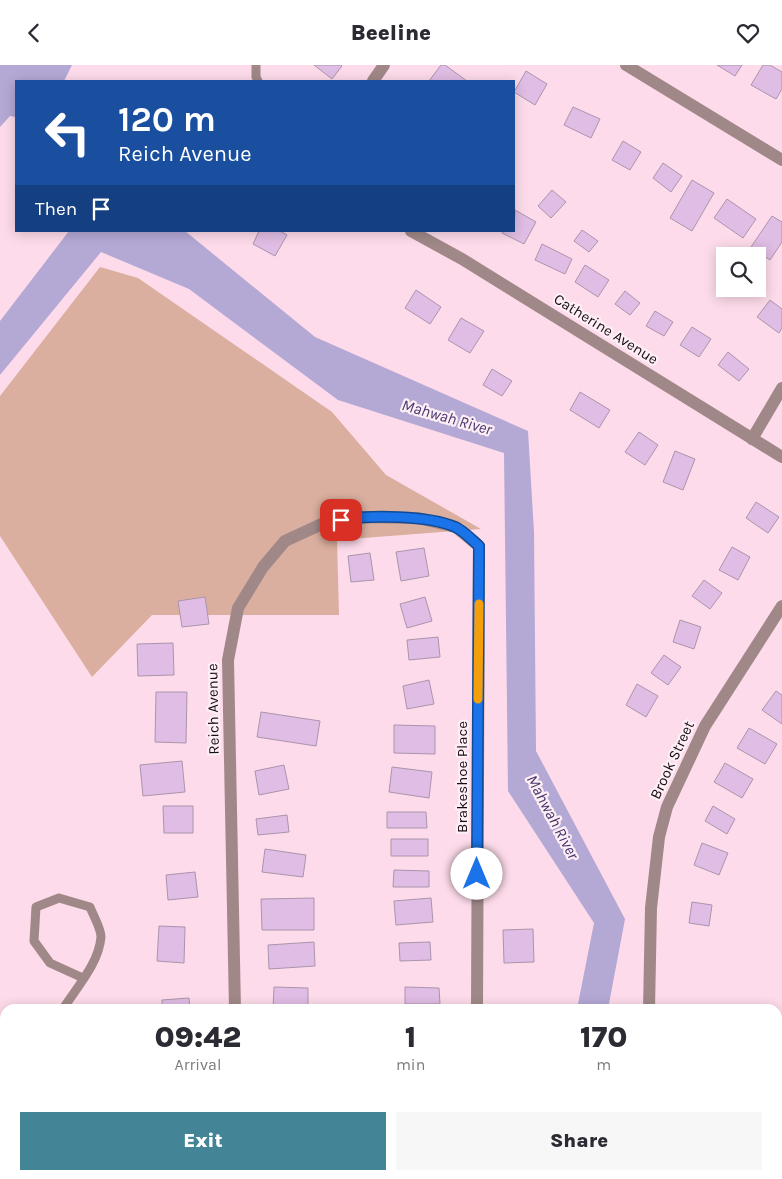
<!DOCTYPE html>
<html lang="en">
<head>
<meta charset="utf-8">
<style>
	:root { --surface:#fff; --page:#f7f7f7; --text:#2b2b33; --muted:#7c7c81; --accent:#438597 }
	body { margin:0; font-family:Karla,sans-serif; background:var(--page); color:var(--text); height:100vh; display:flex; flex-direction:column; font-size:19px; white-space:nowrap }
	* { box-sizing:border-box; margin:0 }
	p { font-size:16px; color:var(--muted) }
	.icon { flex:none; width:28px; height:28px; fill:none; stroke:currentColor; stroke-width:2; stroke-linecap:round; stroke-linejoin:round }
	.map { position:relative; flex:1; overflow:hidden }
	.sheet { position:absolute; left:0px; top:939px; width:782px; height:176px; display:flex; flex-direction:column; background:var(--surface); border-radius:15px 15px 0 0; box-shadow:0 2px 12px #0003 }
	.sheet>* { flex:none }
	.banner { position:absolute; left:15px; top:15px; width:500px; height:152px; border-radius:0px; box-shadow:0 2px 12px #0003; background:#1a4fa0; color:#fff; overflow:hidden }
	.fabs { position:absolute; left:716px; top:182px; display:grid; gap:10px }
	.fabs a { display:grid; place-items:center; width:50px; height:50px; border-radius:0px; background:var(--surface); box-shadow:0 2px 12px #0003; font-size:25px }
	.pin { position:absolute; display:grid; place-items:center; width:42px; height:42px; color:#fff; margin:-21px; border-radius:10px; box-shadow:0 2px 8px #0006 }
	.me { position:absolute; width:55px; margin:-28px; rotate:0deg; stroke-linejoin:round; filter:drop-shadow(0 0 4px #0008) }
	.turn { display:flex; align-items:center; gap:18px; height:105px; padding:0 20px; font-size:22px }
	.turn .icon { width:65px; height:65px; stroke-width:2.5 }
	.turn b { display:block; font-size:35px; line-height:42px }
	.then { display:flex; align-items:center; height:48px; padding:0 20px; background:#0003; gap:10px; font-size:19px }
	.eta { display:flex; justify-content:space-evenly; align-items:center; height:85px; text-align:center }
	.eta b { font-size:30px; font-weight:800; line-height:35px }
	.button { display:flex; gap:10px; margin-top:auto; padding:10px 20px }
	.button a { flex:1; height:58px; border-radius:0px; background:var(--accent); color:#fff; font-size:20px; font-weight:800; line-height:58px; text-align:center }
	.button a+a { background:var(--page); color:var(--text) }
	header { display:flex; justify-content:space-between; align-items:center; height:65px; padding:0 20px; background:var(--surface); font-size:22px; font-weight:800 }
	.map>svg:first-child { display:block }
	.green { fill:#daaf9f }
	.water { fill:#b4a8d5 }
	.building { fill:#e0bde4; stroke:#aa95ac }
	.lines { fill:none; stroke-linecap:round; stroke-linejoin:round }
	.lane { stroke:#a08888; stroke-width:9 }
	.street { stroke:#a08888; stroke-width:12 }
	.primary { stroke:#633c3e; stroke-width:12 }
	.route-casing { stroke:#114b97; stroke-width:12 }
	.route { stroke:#1a73e8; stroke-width:9 }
	.slow { stroke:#f59e0b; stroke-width:9 }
	.labels { text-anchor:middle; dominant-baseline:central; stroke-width:4.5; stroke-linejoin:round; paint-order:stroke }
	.street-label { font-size:15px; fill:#180d13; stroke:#fdeff5 }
	.water-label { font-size:16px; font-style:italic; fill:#47356d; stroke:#fdeff5 }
</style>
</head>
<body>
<header><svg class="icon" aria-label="back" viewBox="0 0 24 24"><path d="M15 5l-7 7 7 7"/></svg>Beeline<svg class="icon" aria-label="heart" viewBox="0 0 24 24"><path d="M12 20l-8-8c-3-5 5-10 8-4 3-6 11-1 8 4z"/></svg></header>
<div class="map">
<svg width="782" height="1114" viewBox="0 0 782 1114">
	<rect width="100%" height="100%" fill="#fddbea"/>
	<path class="green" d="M100,202l38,11 194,134 54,63 95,54 -144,11 2,75h-187l-60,62 -92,-141v-140z"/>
	<path class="water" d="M0,0h72l-8,16h-48v36l-6,-1 -10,11z
		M69,166h116l130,106 213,94 6,101 2,219 89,168 -17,90h-31l17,-86 -86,-132 -4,-338 -166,-53 -149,-111 -88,-37 -101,123v-54z"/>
	<path class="building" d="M314,0h27l1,1 -10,13z
		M441,0h4l22,16h-38z
		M717,0h25l-7,11z
		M763,0h7l12,7v17l-6,10 -25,-14z
		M526,6l21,13 -12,21 -21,-13z
		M573,42l27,12 -9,19 -27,-13z
		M623,76l18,11 -11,18 -18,-10z
		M663,98l19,13 -11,16 -18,-14z
		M692,115l22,13 -22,38 -22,-13z
		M552,125l14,12 -15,16 -13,-12z
		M727,134l29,20 -13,19 -29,-20z
		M515,145l21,12 -12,22 -22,-11 1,-2h11z
		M772,151l10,6v20l-12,18 -19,-13z
		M582,165l16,11 -9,11 -15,-11z
		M259,166h21l7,4 -12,21 -22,-12z
		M542,179l30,15 -7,15 -30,-14z
		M585,200l24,15 -11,17 -23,-15z
		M416,225l25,17 -11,17 -25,-16z
		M625,226l15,12 -10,12 -15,-11z
		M770,235l12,9v19l-3,5 -22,-16z
		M655,246l18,11 -9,14 -18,-10z
		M461,253l23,13 -14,22 -22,-13z
		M692,262l19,12 -12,18 -19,-12z
		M728,287l21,17 -10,12 -21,-16z
		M492,304l20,12 -10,15 -19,-11z
		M580,327l30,18 -11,18 -29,-18z
		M639,367l19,13 -13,20 -20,-13z
		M675,386l20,8 -12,31 -20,-8z
		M756,437l23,15 -11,16 -22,-15z
		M732,482l18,10 -12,23 -19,-10z
		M424,483l5,28 -28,5 -5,-29z
		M370,488l4,27 -23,2 -3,-26z
		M704,515l18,13 -12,16 -18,-13z
		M205,532l4,27 -27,3 -4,-26z
		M425,532l7,24 -25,7 -7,-24z
		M680,555l21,7 -7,22 -21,-7z
		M438,572l2,20 -31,3 -2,-20z
		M173,578l1,32 -36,1 -1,-32z
		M664,590l17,12 -13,18 -17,-12z
		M429,615l5,24 -27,5 -4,-23z
		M637,619l21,12 -12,21 -20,-12z
		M776,626l6,4v29l-20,-14z
		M156,627h31l-1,51 -31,-1z
		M261,647l59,9 -4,25 -59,-9z
		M394,660l41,1v28l-41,-1z
		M749,663l28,16 -12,20 -28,-16z
		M182,696l3,31 -42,4 -3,-31z
		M725,698l28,16 -11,19 -28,-16z
		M284,700l5,24 -30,6 -4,-24z
		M392,702l40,5 -3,26 -40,-6z
		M163,741h30v27h-29z
		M713,741l22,13 -8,15 -22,-13z
		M387,747h39l1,16h-40z
		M287,750l2,17 -31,3 -2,-16z
		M391,774h37v17h-37z
		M702,778l26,10 -9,22 -25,-10z
		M265,784l41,6 -3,22 -41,-5z
		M394,805l35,1v16h-36z
		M195,807l3,25 -30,3 -2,-25z
		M314,833v32h-52l-1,-31z
		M431,833l2,24 -37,3 -2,-24z
		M692,837l20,3 -3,21 -20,-3z
		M159,861l26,1 -1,36 -27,-2z
		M533,864l1,33 -30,1 -1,-33z
		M314,877l1,24 -46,3 -1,-24z
		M430,877l1,18 -31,1 -1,-18z
		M274,922l34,1v21h-35z
		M405,922l34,1 1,16h-35z
		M189,933l1,11h-28v-9z
		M116,1110h26l-4,4h-18z
		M270,1110h32v4h-32z
		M503,1110h18l2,4h-19l-2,-3z"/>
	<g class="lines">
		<path class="lane" d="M256,0v12l2,4
			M63,944c14,-22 36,-46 38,-72 0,-9 -8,-22 -11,-30l-31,-9 -23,9 -2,34 16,22 33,15"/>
		<path class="street" d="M626,0l156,95
			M373,16l11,-16
			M411,166l51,28 320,198
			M752,374l30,-51
			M235,944l-7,-349 10,-52 25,-41 22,-26 39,-18 33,-6 61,1 38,9 23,19 -2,463
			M649,944l2,-101 8,-71 8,-30 38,-81 77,-120
			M479,1110l1,4
			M248,1114v-4"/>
		<path class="primary" d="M0,1032l5,4
			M778,1059l4,-7
			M86,1110l3,4
			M743,1114l4,-4"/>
	</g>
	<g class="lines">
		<defs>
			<path id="route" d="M341,455c28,-5 87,-5 114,7 8,3 17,13 24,19l-2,328"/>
		</defs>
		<use href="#route" class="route-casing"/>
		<use href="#route" class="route"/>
		<path class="slow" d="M478,634l1,-95"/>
	</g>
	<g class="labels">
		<g class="street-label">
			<text transform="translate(606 264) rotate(32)">Catherine Avenue</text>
			<text transform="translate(213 644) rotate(-91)">Reich Avenue</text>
			<text transform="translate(672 695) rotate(-65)">Brook Street</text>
			<text transform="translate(462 712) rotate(-90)">Brakeshoe Place</text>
		</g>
		<g class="water-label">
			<text transform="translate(447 352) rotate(16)">Mahwah River</text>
			<text transform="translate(553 752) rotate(62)">Mahwah River</text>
		</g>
	</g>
</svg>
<div class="fabs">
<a><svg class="icon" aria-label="search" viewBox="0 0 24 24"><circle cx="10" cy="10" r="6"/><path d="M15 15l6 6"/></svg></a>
</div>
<div class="pin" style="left:341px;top:455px;background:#d93025"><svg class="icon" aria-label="arrive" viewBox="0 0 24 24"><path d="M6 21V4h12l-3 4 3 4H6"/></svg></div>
<svg class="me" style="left:477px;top:809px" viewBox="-20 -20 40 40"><circle r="19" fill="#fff"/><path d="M0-13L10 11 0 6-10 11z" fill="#1a73e8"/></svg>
<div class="banner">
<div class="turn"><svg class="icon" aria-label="left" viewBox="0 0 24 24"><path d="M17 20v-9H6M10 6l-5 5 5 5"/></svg><div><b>120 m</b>Reich Avenue</div></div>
<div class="then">Then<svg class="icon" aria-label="arrive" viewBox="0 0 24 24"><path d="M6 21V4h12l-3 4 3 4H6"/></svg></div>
</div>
<section class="sheet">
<div class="eta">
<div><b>09:42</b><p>Arrival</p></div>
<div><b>1</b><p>min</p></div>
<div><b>170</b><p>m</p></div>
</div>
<div class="button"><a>Exit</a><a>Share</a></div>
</section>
</div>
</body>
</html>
